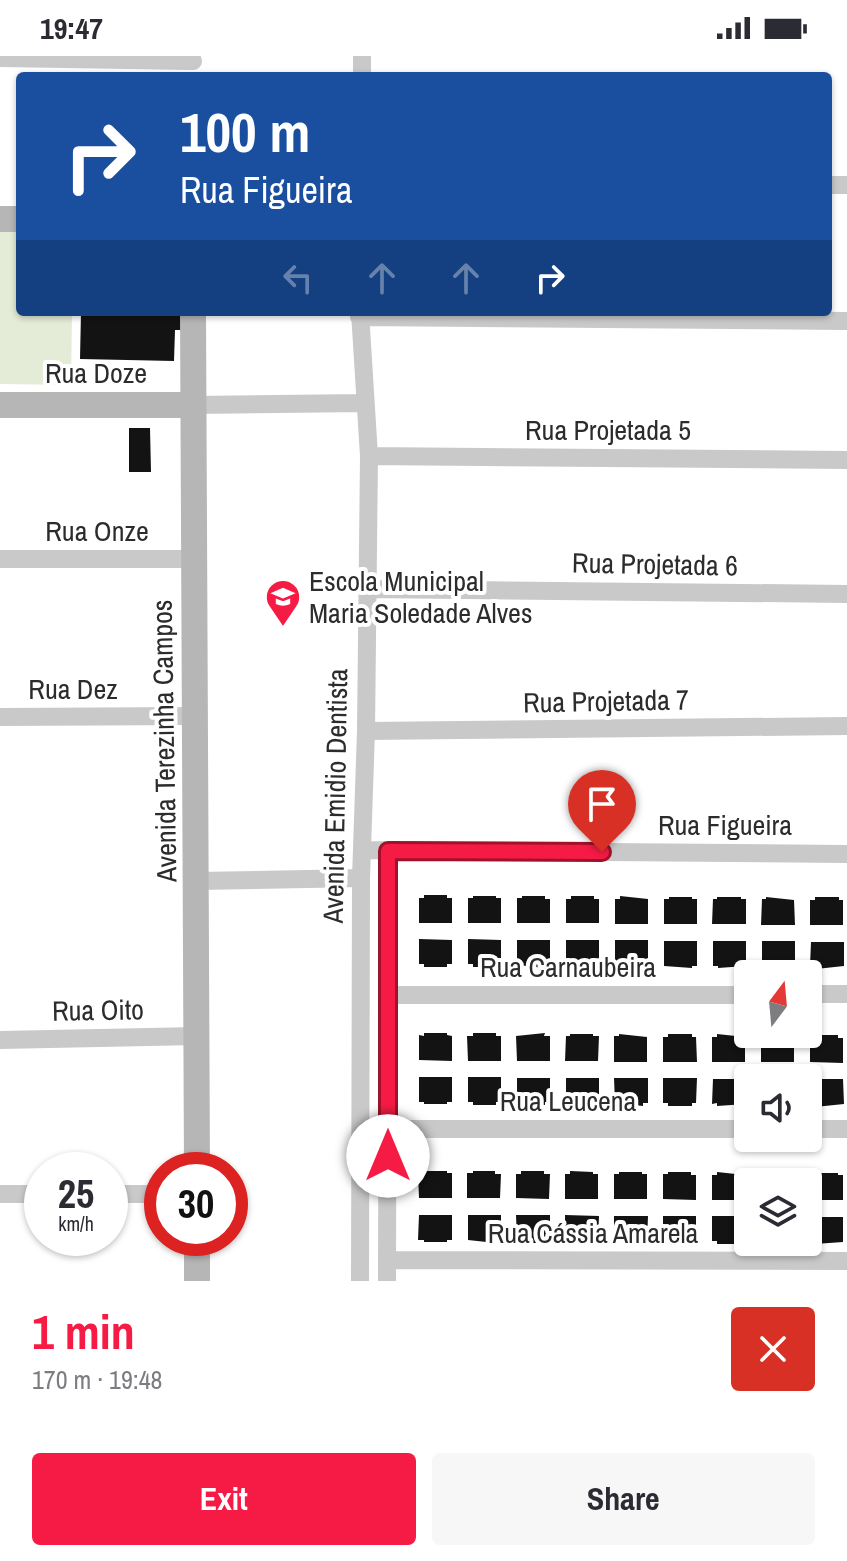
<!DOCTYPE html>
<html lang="en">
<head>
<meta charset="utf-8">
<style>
	:root { --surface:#fff; --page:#f7f7f7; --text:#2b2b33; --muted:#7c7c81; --accent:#f61b44 }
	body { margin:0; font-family:"Archivo Narrow",sans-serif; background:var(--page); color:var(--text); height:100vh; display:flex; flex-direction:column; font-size:30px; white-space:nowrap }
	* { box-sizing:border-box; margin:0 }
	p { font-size:26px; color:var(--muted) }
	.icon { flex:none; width:44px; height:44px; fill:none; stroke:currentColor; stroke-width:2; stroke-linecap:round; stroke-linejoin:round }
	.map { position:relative; height:1225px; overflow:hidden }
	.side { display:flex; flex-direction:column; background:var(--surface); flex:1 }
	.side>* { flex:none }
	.hud { position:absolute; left:16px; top:16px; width:816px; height:244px; border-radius:8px; box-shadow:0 2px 6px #0004; background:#1a4fa0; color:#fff; overflow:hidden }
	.needle { width:52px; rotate:16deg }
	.tools { position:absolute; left:734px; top:904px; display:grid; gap:16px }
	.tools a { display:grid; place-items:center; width:88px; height:88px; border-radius:8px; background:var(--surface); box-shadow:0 2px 6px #0004; font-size:40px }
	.speed { position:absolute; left:24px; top:1096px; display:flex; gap:16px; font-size:40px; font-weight:700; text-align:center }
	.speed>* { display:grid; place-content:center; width:104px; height:104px; border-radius:50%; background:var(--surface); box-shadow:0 2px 6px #0004; line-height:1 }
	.speed small { font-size:20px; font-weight:400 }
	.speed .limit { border:12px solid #d22; background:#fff; color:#111 }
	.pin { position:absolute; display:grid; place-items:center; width:68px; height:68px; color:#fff; margin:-82px -34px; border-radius:50% 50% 50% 0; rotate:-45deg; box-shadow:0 0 8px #0007 }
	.pin .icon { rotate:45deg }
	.me { position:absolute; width:88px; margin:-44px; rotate:0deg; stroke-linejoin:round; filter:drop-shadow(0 0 6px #0008) }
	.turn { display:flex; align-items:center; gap:28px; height:168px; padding:0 32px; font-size:36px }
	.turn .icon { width:104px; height:104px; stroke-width:2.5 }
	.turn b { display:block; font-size:56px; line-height:68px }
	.lanes { display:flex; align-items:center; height:76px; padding:0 32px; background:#0003; justify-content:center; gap:40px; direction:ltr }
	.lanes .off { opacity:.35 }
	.round { display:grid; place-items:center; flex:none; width:84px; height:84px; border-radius:8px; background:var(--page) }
	.overview { display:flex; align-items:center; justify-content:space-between; height:136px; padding:0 32px }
	h1 { font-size:48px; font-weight:700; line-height:60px; color:var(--accent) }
	.primary-button { display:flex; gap:16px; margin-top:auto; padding:16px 32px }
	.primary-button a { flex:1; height:92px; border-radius:8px; background:var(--accent); color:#fff; font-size:32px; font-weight:700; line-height:92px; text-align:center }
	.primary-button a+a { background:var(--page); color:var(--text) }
	.status { display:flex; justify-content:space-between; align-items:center; height:56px; padding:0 40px; background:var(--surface); direction:ltr }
	.status svg { height:22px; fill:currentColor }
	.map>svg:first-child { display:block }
	.green { fill:#e4ecd7 }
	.building { fill:#131313 }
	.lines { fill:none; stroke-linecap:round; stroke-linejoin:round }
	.street { stroke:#c9c9c9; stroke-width:18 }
	.secondary { stroke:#b6b6b6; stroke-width:26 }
	.route-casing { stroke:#a0122c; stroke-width:20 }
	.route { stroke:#f61b44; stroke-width:14 }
	.labels { text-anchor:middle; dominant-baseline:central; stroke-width:8; stroke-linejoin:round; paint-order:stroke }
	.street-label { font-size:28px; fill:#2c2c2c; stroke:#fff }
	.poi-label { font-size:28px; fill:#2c2c2c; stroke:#fff; text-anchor:start }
</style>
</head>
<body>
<div class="status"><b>19:47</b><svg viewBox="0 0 49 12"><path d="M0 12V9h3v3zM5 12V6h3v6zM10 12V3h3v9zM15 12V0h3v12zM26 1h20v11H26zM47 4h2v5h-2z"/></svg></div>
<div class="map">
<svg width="847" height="1225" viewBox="0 0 847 1225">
	<rect width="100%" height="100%" fill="#fff"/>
	<path class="green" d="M0,173h20v83h52l-1,73 -71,-1z"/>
	<path class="building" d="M81,256h105l-1,18h-10l-1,31 -94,-2z
		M129,372h21l1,44h-22z
		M424,839h23v3h5v25h-33v-25h5z
		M473,840h23v2h5v25h-33v-25h5z
		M522,840h23v3h5v24h-33v-25h5z
		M571,840h23v3h5v24h-33v-24h5z
		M620,840l28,3v25h-33v-25h5z
		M669,841h23v2h5v25h-33v-25h5z
		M717,841h24v2h5v25h-34l1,-25h4z
		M766,841l28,3 1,25h-34l1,-26h4z
		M815,841h24v3h4v25h-33v-25h5z
		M419,883l33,1v24h-5v3h-23v-3h-5z
		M468,883l33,1v25h-5v2h-23v-3h-5z
		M517,884h33v25h-5v3l-28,-3z
		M566,884h33v25h-5v3h-23v-3h-5z
		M615,884h33v25h-5v3l-28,-3z
		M664,885h33v25h-5v2l-28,-2z
		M713,885h33v25l-28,2v-2h-5z
		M762,885h33v25l-28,2v-2h-5z
		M811,886h33v24l-28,3v-3h-6z
		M424,977h23v2l5,1v25l-33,-1v-25l5,1z
		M473,977h23v3h5v25h-33l-1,-25h6z
		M545,977l-1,3h6v25h-33l-1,-25z
		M570,978h23v2h6l-1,25h-33l1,-25h4z
		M619,978l28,3v25h-33v-26h5z
		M668,978h24v3h4l1,25h-34v-25h5z
		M717,978l28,3v25h-33v-25h5z
		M766,979h23v3h5v24h-33v-25h5z
		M815,979h23v3h5v25l-33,-1v-24h5z
		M419,1021h33v25h-5v2h-23v-2h-5z
		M468,1021h33v25h-5v3h-23v-3h-5z
		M517,1022h33v24h-5v3l-28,-3z
		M566,1022h33v25h-5v2h-23v-2h-5z
		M614,1022h34v25h-5v3l-28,-3z
		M663,1022h34l-1,25h-4v3h-24v-3h-5z
		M713,1023h33v25l-29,2v-3l-5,1z
		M810,1023h33l1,25 -29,3v-3h-5z
		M424,1115h23v2h5v25h-33l-1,-25h6z
		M473,1115h22v3h6l-1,24h-33v-25h6z
		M521,1115h23v3h6l-1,25 -33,-1v-24h5z
		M570,1115l23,1v2h5v25h-33v-25h5z
		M619,1116h23v2h5v25h-33v-25h5z
		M668,1116h23v3h5v25l-33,-1v-25h5z
		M717,1116l28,3v25h-33v-25h5z
		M766,1116h23v3h5v7h-33v-7h5z
		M815,1117h23v2h5v25h-33v-25h5z
		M419,1159h33v25h-5v2h-23v-2h-6z
		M468,1159h33v25h-5v3l-28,-3z
		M516,1159h34v25h-5v3h-24v-3h-4z
		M565,1159l34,1 -1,25h-4v2h-24v-2h-5z
		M614,1160h34l-1,25h-5v2l-28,-2z
		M663,1160h33v25h-5v2h-23v-2h-5z
		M712,1160h33v25h-5v3h-23v-3h-5z
		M810,1161h33v25l-28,2v-2h-5z"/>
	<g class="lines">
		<path class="street" d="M362,0v20
			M0,2l193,3
			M828,129h19
			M360,256l9,144 -3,275 -5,147 -1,403
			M359,261l488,4
			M193,349l172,-2
			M369,400l478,4
			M0,503h194
			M366,533l481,5
			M0,661l194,-1
			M366,675l481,-5
			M362,794l485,4
			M198,825l163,-3
			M808,938h39
			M387,939h361
			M0,984l198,-4
			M388,1073h360
			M808,1073h39
			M0,1138h42
			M110,1138h52
			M387,1204l460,1
			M387,1225l1,-430"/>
		<path class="secondary" d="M0,163h20
			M193,256l4,858
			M0,349h193
			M197,1225v-43"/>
	</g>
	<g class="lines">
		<defs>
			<path id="route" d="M388,1100v-305l214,1"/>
		</defs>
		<use href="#route" class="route-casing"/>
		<use href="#route" class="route"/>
	</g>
	<defs>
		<symbol id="school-pin" viewBox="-11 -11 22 30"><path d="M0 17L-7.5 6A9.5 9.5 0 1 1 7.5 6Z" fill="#f61b44" stroke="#fff"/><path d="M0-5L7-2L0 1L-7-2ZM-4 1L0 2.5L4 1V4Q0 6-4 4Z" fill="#fff"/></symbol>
	</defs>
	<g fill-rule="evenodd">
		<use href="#school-pin" x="263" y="521" width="40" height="54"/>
	</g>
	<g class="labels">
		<g class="street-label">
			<text x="96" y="317">Rua Doze</text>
			<text x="608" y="374">Rua Projetada 5</text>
			<text x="97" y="475">Rua Onze</text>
			<text transform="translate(655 508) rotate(1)">Rua Projetada 6</text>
			<text x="73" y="633">Rua Dez</text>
			<text transform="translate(606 645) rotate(-1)">Rua Projetada 7</text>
			<text transform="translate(164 685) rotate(-91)">Avenida Terezinha Campos</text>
			<text transform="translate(335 740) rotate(-89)">Avenida Emidio Dentista</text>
			<text x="725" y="769">Rua Figueira</text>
			<text x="568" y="911">Rua Carnaubeira</text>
			<text transform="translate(98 954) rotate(-1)">Rua Oito</text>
			<text x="568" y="1045">Rua Leucena</text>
			<text x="593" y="1177">Rua Cássia Amarela</text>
		</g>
		<g class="poi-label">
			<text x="309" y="525">Escola Municipal<tspan x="309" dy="32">Maria Soledade Alves</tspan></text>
		</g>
	</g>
</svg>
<div class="tools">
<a><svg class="needle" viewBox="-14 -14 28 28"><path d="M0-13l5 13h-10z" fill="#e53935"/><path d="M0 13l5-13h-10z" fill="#7c7c81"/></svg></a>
<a><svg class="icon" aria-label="sound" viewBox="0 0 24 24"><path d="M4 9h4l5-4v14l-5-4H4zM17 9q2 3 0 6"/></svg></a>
<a><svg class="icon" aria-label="layers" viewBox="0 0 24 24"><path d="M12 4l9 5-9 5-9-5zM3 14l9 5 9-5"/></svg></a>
</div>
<div class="speed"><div>25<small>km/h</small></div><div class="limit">30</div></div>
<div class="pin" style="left:602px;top:796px;background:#d93025"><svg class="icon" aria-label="arrive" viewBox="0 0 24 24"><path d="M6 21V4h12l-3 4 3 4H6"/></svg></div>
<svg class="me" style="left:388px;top:1100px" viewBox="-20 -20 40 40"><circle r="19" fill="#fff"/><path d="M0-13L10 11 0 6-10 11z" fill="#f61b44"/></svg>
<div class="hud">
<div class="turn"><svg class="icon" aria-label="right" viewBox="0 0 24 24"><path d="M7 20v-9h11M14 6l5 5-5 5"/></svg><div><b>100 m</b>Rua Figueira</div></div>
<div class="lanes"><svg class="icon off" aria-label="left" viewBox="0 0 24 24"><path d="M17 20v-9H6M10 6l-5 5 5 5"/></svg><svg class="icon off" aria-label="ahead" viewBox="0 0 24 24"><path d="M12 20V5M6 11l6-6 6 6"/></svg><svg class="icon off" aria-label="ahead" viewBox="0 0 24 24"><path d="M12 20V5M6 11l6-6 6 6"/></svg><svg class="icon" aria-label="right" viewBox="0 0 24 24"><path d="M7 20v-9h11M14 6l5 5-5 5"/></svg></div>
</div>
</div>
<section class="side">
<div class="overview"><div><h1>1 min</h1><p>170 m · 19:48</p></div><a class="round" style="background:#d93025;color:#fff"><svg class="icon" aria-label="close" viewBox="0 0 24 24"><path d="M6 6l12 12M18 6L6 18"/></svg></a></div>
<div class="primary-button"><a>Exit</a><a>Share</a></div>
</section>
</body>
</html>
